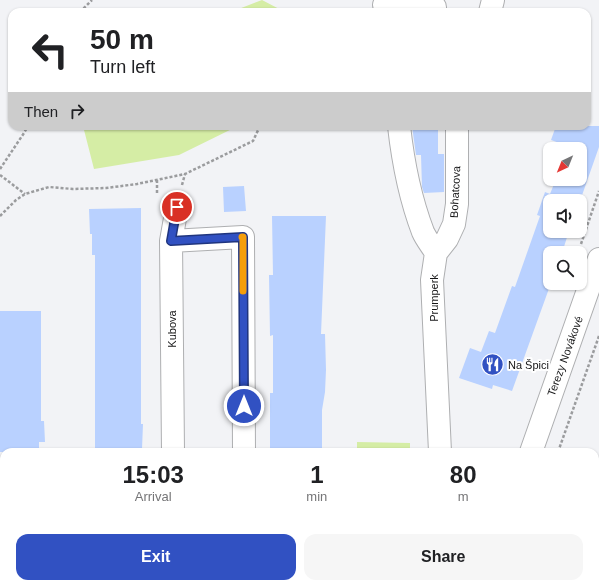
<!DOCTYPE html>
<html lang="en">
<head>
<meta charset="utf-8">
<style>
	:root { --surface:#fff; --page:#f6f6f6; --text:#202124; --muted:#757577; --accent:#3151c2 }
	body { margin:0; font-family:Helvetica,sans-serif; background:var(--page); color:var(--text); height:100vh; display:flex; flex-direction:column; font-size:15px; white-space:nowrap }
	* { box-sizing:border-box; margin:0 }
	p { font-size:13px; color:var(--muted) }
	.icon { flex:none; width:22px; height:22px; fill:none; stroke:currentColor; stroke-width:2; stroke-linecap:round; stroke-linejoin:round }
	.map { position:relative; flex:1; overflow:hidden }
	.details { position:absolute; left:0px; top:448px; width:599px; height:140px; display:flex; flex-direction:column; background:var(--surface); border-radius:12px 12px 0 0; box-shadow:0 1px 3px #0004 }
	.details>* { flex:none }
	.guide { position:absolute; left:8px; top:8px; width:583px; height:122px; border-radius:12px; box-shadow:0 1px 3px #0004; background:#fff; color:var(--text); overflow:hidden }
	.needle { width:26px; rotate:223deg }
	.fabs { position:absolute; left:543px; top:142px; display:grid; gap:8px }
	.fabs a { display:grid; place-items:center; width:44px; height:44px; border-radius:8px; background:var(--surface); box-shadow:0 1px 3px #0004; font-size:20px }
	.pin { position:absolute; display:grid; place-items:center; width:34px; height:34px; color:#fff; margin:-17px; border:2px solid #fff; border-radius:50%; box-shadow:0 1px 4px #0007 }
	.me { position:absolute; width:44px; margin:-22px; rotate:0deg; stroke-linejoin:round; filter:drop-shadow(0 0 3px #0008) }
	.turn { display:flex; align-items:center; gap:14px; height:84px; padding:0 16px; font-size:18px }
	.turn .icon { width:52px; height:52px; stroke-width:2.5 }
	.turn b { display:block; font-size:28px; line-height:34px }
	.then { display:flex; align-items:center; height:38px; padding:0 16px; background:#0003; gap:8px; font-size:15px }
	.eta { display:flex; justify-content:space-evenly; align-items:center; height:68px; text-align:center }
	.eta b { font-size:24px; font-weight:800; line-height:28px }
	.action { display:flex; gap:8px; margin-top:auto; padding:8px 16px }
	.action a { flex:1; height:46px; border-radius:12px; background:var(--accent); color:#fff; font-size:16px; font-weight:800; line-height:46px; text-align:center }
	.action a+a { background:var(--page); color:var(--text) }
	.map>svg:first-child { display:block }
	.green { fill:#d5eda5 }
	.building { fill:#b9d1ff }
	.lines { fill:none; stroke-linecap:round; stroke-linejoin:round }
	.minor-casing { stroke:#aeafb1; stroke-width:24 }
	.path { stroke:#9b9c9e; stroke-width:2.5; stroke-dasharray:3 2; stroke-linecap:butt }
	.minor { stroke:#fff; stroke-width:22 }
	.route-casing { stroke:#20357e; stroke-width:10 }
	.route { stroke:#3151c2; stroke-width:7 }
	.slow { stroke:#f59e0b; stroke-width:7 }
	.labels { text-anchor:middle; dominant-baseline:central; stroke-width:4; stroke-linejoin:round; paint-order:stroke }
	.street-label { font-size:11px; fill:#151516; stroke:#fff }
	.poi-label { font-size:11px; fill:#151516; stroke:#fff; text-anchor:start }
</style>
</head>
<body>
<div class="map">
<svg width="599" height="588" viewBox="0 0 599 588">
	<rect width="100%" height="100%" fill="#f2f3f6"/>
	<path class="green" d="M262,0l23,12h-54z
		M83,126h155l-59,29 -85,14z
		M357,442l53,1v9h-53z"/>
	<path class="building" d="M412,126h26v28h6v38l-20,1 -2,-6 -1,-32h-5z
		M556,126h43v21l-19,54h-30v30h19l-7,22h-12l1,30 -39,108 -19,-6 -1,4 -33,-11 11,-30 11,4 8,-21 6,2 17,-47 3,1 25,-71 -3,-1 8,-23 5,2 6,-15h24v-30h-14l2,-3 -17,-6z
		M244,186l2,25 -22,1 -1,-25z
		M141,208v216h2l-1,25h-4v3h-43v-197h-3v-21h-2l-1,-25z
		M272,216h54l-5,118h4l1,36 -1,22 -3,18v42h-52v-59h3v-58l-3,1 -1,-61h4z
		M0,311h41v110h3l1,21h-6v10h-39z"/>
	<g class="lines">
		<defs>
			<path id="minor" d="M384,5l51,2
				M490,12l3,-12
				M399,126c4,36 11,72 24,106 3,7 9,14 13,21l-4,27 8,172
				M171,241l72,-4 1,215
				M436,253l11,-14 7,-15 3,-20v-78
				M173,452l-2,-211 6,-34
				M531,452l68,-193
				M175,584v4
				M584,584l12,4
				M485,588l1,-4"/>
		</defs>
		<use href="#minor" class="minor-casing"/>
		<path class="path" d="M80,12l12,-12
			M0,169l24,-36 4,-7
			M0,175l25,19
			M157,180v15
			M182,185l3,-11
			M0,216l16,-16 9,-6 24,-7 24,2 33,-1 31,-4 48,-10 68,-33 7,-15
			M581,244l18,-53
			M558,452l41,-116
			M515,588l1,-4"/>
		<use href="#minor" class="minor"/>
	</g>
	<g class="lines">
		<defs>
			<path id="route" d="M177,207l-6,34 72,-4 1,169"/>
		</defs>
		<use href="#route" class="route-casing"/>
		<use href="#route" class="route"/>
		<path class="slow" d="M242,237h1v54"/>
	</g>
	<defs>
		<symbol id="restaurant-disc" viewBox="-11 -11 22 22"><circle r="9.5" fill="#3151c2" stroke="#fff"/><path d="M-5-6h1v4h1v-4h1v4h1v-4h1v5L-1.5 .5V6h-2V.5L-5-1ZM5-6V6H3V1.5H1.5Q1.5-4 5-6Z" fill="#fff"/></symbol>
	</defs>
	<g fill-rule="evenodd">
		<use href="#restaurant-disc" x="480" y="352" width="25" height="25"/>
	</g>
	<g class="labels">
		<g class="street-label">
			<text transform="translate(455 192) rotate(-87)">Bohatcova</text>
			<text transform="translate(434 298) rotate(-90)">Prumperk</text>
			<text transform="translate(172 329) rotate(-90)">Kubova</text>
			<text transform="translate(565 356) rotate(-70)">Terezy Novákové</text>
		</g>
		<g class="poi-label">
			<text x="508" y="365">Na Špici</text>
		</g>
	</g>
</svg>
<div class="fabs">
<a><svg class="needle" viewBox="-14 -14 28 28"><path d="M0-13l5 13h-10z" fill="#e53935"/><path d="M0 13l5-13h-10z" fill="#757577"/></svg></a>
<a><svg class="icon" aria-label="sound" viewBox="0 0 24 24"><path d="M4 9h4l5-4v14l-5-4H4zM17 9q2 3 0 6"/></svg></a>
<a><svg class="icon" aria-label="search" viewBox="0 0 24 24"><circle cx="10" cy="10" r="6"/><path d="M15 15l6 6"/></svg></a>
</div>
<div class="pin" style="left:177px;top:207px;background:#d93025"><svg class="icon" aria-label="arrive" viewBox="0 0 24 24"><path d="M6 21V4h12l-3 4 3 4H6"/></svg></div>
<svg class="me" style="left:244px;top:406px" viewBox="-20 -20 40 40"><circle r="17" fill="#3151c2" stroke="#fff" stroke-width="3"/><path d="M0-11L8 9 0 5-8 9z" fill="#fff"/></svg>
<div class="guide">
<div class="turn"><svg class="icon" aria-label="left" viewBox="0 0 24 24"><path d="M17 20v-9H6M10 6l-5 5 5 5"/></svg><div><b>50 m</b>Turn left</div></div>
<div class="then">Then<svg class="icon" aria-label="right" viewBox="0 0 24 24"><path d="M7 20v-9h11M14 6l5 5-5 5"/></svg></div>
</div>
<section class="details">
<div class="eta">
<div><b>15:03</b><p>Arrival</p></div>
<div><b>1</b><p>min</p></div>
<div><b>80</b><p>m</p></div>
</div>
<div class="action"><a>Exit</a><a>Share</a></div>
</section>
</div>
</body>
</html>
